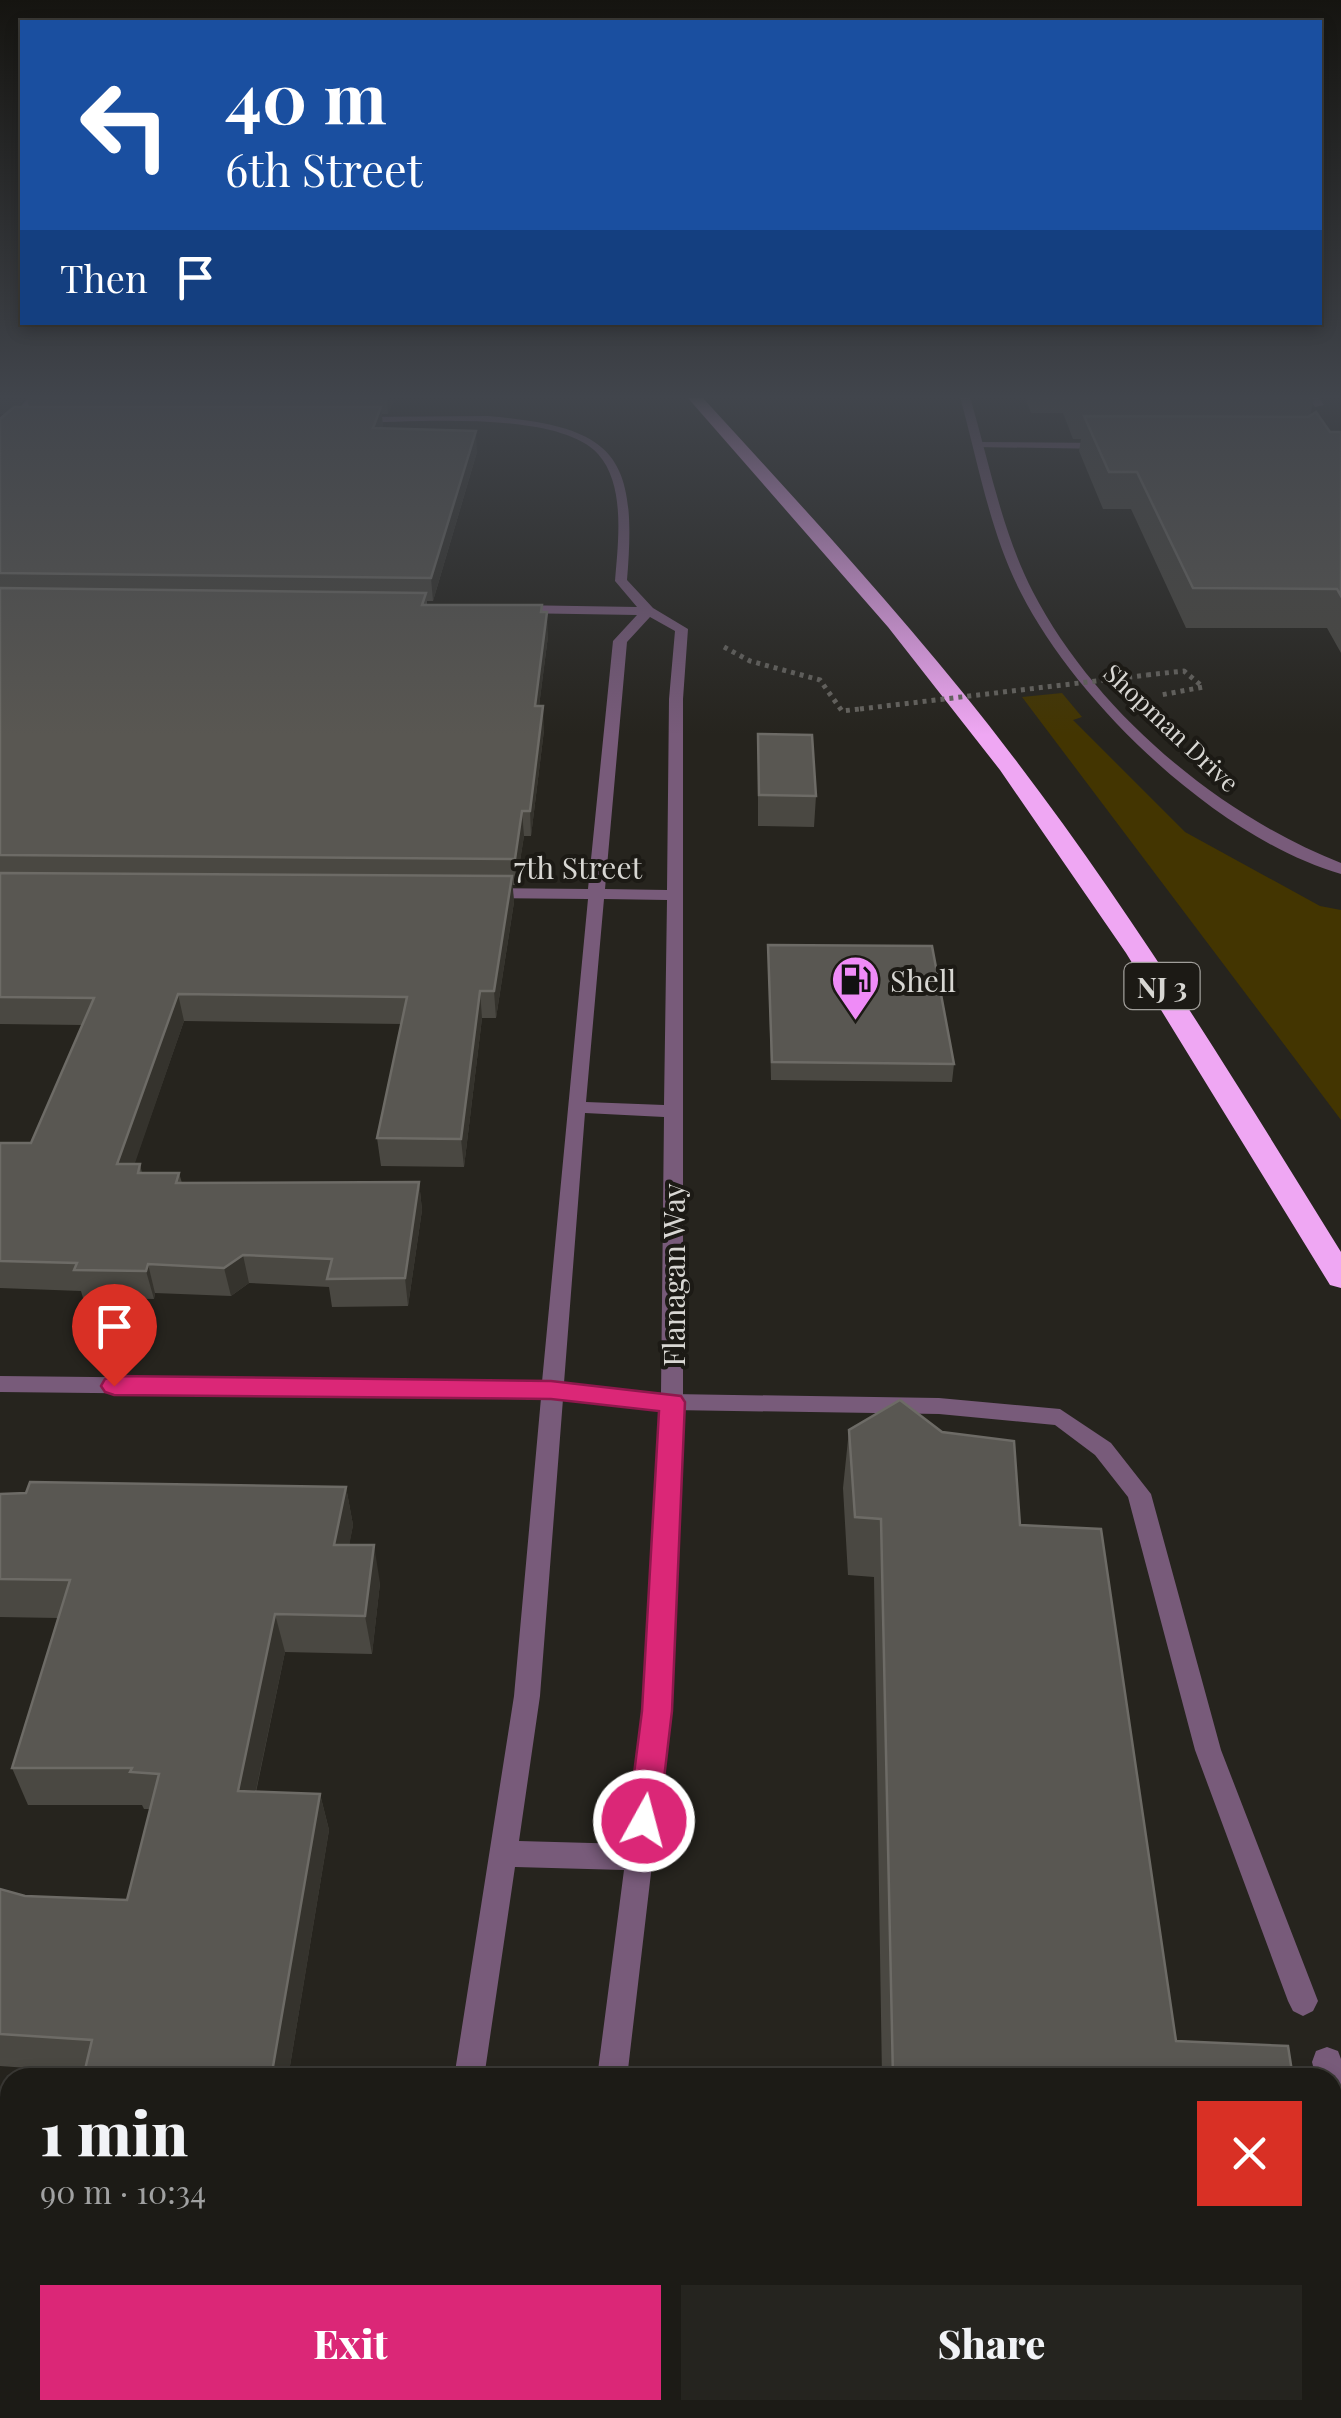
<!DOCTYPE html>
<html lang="en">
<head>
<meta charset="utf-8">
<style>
	:root { --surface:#1c1b16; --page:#25241f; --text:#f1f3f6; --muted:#a0a1a1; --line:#3a3935; --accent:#db2777 }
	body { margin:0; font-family:"Playfair Display",serif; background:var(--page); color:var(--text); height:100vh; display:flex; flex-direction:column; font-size:38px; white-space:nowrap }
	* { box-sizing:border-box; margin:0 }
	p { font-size:32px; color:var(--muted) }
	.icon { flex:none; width:55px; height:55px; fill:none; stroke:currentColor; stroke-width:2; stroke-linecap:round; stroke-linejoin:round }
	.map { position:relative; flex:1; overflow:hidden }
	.details { position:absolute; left:0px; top:2068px; width:1342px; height:352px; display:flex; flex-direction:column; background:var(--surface); border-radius:30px 30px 0 0; box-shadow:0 5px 15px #0003,0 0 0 2px var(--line) }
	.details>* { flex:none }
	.guide { position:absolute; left:20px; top:20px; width:1302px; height:305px; border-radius:0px; box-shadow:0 5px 15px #0003,0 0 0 2px var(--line); background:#1a4fa0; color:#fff; overflow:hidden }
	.pin { position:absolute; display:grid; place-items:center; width:85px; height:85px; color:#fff; margin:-102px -42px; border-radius:50% 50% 50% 0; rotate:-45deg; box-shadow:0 0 10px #0007 }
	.pin .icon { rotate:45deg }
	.me { position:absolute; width:110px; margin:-55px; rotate:7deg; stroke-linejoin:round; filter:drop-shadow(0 0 8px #0008) }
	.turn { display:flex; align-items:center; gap:35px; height:210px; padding:0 40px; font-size:45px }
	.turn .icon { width:130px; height:130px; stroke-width:2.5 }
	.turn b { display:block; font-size:70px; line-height:85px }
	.then { display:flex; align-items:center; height:95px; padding:0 40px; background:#0003; gap:20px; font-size:38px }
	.round { display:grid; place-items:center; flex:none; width:105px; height:105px; border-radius:0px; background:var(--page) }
	.headline { display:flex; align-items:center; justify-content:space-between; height:170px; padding:0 40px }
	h1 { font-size:60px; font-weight:800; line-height:75px }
	.action { display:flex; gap:20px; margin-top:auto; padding:20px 40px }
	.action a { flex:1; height:115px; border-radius:0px; background:var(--accent); color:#fff; font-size:40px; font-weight:800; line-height:115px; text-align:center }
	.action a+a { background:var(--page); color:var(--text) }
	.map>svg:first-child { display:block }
	.green { fill:#433501 }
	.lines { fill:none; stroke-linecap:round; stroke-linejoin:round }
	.path { stroke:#65635e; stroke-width:5; stroke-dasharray:4 5; stroke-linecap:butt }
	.lane { fill:#785b7a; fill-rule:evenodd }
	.street { fill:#785b7a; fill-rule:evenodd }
	.highway { fill:#efa7f3; fill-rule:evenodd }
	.path-bridge { stroke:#65635e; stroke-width:5; stroke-dasharray:4 5; stroke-linecap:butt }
	.wall { fill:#4a4842 }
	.shaded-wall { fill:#35332d }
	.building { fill:#595752; stroke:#6d6b66; stroke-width:2.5 }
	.route { fill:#db2777; stroke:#8e194d; stroke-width:2.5 }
	.labels { text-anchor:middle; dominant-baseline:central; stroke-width:8; stroke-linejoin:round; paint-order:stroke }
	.far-street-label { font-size:25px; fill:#d8d7d3; stroke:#1c1a15 }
	.shield { fill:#1c1a15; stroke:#a09e9a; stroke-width:2.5 }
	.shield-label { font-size:28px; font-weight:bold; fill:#d8d7d3 }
	.street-label { font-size:30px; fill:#d8d7d3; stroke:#1c1a15 }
	.poi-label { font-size:30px; fill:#d8d7d3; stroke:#1c1a15; text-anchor:start }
</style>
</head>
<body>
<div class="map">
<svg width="1341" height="2418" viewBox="0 0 1341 2418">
	<rect width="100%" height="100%" fill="#26241e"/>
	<path class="green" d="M1062,693l20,24 -9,3 112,112 135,74 21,4v210l-319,-423z"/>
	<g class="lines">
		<path class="path" d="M724,647l26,14 70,19 22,31 18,-2
			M1147,675l37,-4 19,16 -42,8"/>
		<path class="lane" d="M1308,397h10l6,8 -9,2z
			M980,442l128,1 5,3 -5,3 -132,-2v-4z
			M672,1394l267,4 121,11 51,34 40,51 70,256 97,251 -5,10 -10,5 -10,-5 -5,-10 -93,-251 -67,-253 -33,-42 -40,-30 -116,-11 -267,-4 -8,-2 -3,-6 3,-6z
			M1327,2047l11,4 3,8v69l-9,-3v-47h-16l-4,-16 4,-11z"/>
		<path class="street" d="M29,397h10l-39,43v-10z
			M960,397h10c19,65 32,135 63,195 61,118 185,223 308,271v11c-122,-35 -263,-169 -320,-281 -31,-60 -43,-131 -61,-196z
			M488,416c126,11 150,37 139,164l26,28 35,21 -5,70v703l-13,309 -43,367h-30l27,-208 -109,-3 -31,211h-30l60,-382 27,-298 -541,-6v-16l542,6 46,-483 -101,-1 -8,-5 8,-5 101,1 25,-248 24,-26 -122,-2 -6,-4 6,-4 122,2 -22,-26c3,-38 11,-96 -17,-127 -40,-44 -184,-32 -241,-31l-5,-3 5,-3zM650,617l25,14 -6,68 -2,191 -62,-1 22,-247zM604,899l63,1 -3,205 -78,-3zM585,1113l79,4 -3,276 -97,-10zM563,1399l97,10 -16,302 -17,133 -108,-3 21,-145z
			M390,2410h34l-1,8h-34z
			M553,2410h34l-1,8h-34z"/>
		<path class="highway" d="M687,397h15c107,117 216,234 312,361 120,157 223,326 327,494v36l-11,-3 -204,-332 -126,-183 -112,-143z"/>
		<path class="path-bridge" d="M860,709l287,-34"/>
	</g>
	<path class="wall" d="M0,397h26l-9,10h12l-2,-10h368l-7,17h-6l1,14 94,24 -44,149h-6v4l116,7 5,24 -9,70 5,24 -13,106h-7l-8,49h-4l2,17 -18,116h-14l-18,149 -83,-1 -4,-28 24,-114 -217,-3 -50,143h6l2,9h37l3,10 237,-1 3,28 -14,96 -76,1 -3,-20 -80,-4 -18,13 -76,-3 -1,6 -71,-1 -2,-7 -81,-3v-145h31l51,-118 -82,-1v-605l6,-5h-6z
		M1025,397h287l2,2 -4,17 20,16h11v221l-14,-25h-141l-55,-119h-28l-24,-58 2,-12h-8l-10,-26h-32z
		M758,734l58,62 -2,31 -56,-1z
		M768,945l186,119 -2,18 -181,-2z
		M849,1430l171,95 156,516 117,37h-411l-8,-501 -26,-2 -5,-87z
		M346,1487l7,38 -4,20 31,38 -8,71 -87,-2 -29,140 64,2 9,36 -41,248h-205l1,-6 -84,-6v-177l25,7 102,4 23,-91h-6l-2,-4h-114l-16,-37 46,-150 -58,-1v-123z
		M888,2410h444l9,8h-453z"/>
	<path class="shaded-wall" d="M0,397h26l-16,16 -10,1z
		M387,397h8l-7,17z
		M381,407l2,21 -8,21 -2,-21z
		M476,431l1,21 -44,149 -2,-23z
		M547,612l1,24 -12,94 -1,-24z
		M543,706l1,24 -13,106 -1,-25z
		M522,811l2,25 -8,49 -1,-26z
		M512,876l2,26 -18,116 -2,-27z
		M480,991l2,27 -18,149 -3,-28z
		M178,994l6,27 -59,171 -8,-28z
		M419,1182l3,28 -14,96 -3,-28z
		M243,1255l6,28 -18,13 -7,-28z
		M148,1264l7,29 -1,6 -8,-28z
		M346,1487l7,38 -11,59 -8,-39z
		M374,1545l6,38 -8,71 -7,-38z
		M275,1614l10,38 -37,176 -10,-37z
		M320,1794l9,36 -41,248h-17z"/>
	<path class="building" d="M14,407h367l-8,21 103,3 -45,147 -431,-5v-154z
		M1316,412l14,20h11v164l-4,-7 -144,-1 -56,-116h-28l-25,-56 224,1z
		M0,588l426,5 -4,12h120l-1,7h6l-12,94h8l-13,105h-8l-7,48 -515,-4z
		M758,734l54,1 4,61 -57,-1z
		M0,873l512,3 -18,115h-14l-19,148 -84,-1 30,-141 -229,-3 -61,170h23l-2,9h41l-3,10 243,-1 -14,96 -78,1 5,-20 -89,-4 -19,13 -76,-4 -2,7 -72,-1 3,-7 -77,-2v-118h31l63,-145 -94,-1z
		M768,945l164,1 22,118 -182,-2z
		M900,1400l42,32 72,9 6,84 81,4 75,512 112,5 5,32h-400l-12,-559 -26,-2 -6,-87z
		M30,1482l316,5 -12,58h40l-9,71 -90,-2 -37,177 82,3 -49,284h-188l9,-38 -92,-6v-145l25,7 102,4 32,-126 -29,-2 2,-4h-120l58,-188 -70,-1v-85l26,-1z
		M1332,2319l9,52v47h-441v-8h432z"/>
	<linearGradient id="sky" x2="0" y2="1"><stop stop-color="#151410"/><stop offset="0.54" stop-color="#41454c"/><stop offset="1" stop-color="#41454c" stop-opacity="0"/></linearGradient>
	<rect width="1341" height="735" fill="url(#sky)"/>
	<path class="route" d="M114,1376l437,5 130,15 4,6 -13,309 -13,110 -4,10 -11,4 -11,-4 -5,-10 14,-110 17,-300 -108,-12 -437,-4 -9,-3 -4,-6 4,-7z"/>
	<defs>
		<symbol id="fuel-pin" viewBox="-11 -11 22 30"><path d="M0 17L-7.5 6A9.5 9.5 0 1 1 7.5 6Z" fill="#ef8bf7" stroke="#1c1a15"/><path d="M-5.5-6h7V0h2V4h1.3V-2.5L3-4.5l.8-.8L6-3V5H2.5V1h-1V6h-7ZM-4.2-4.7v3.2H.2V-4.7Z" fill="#111"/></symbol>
	</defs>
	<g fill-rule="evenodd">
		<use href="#fuel-pin" x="828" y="952" width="55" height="75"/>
	</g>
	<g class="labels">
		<g class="far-street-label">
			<text transform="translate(1172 727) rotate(43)">Shopman Drive</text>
		</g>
		<rect class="shield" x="1124.5" y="963" width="75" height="46" rx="8"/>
		<g class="shield-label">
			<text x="1162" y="986">NJ 3</text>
		</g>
		<g class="street-label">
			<text x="578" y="867">7th Street</text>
			<text transform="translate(673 1275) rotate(-90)">Flanagan Way</text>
		</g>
		<g class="poi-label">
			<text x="890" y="980">Shell</text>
		</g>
	</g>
</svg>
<div class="pin" style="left:114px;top:1386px;background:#d93025"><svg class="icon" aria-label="arrive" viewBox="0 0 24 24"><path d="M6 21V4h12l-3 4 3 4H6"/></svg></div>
<svg class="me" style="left:644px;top:1821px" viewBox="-20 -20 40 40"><circle r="17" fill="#db2777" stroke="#fff" stroke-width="3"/><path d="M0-11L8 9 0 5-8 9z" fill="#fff"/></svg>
<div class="guide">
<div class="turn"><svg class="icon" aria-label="left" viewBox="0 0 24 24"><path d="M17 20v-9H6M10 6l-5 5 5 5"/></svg><div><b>40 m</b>6th Street</div></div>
<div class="then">Then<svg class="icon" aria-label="arrive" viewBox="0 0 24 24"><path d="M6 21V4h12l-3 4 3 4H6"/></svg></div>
</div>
<section class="details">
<div class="headline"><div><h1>1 min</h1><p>90 m · 10:34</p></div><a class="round" style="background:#d93025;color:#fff"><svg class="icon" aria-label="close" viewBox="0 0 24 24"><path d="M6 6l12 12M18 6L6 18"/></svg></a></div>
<div class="action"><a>Exit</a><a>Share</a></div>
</section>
</div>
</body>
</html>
